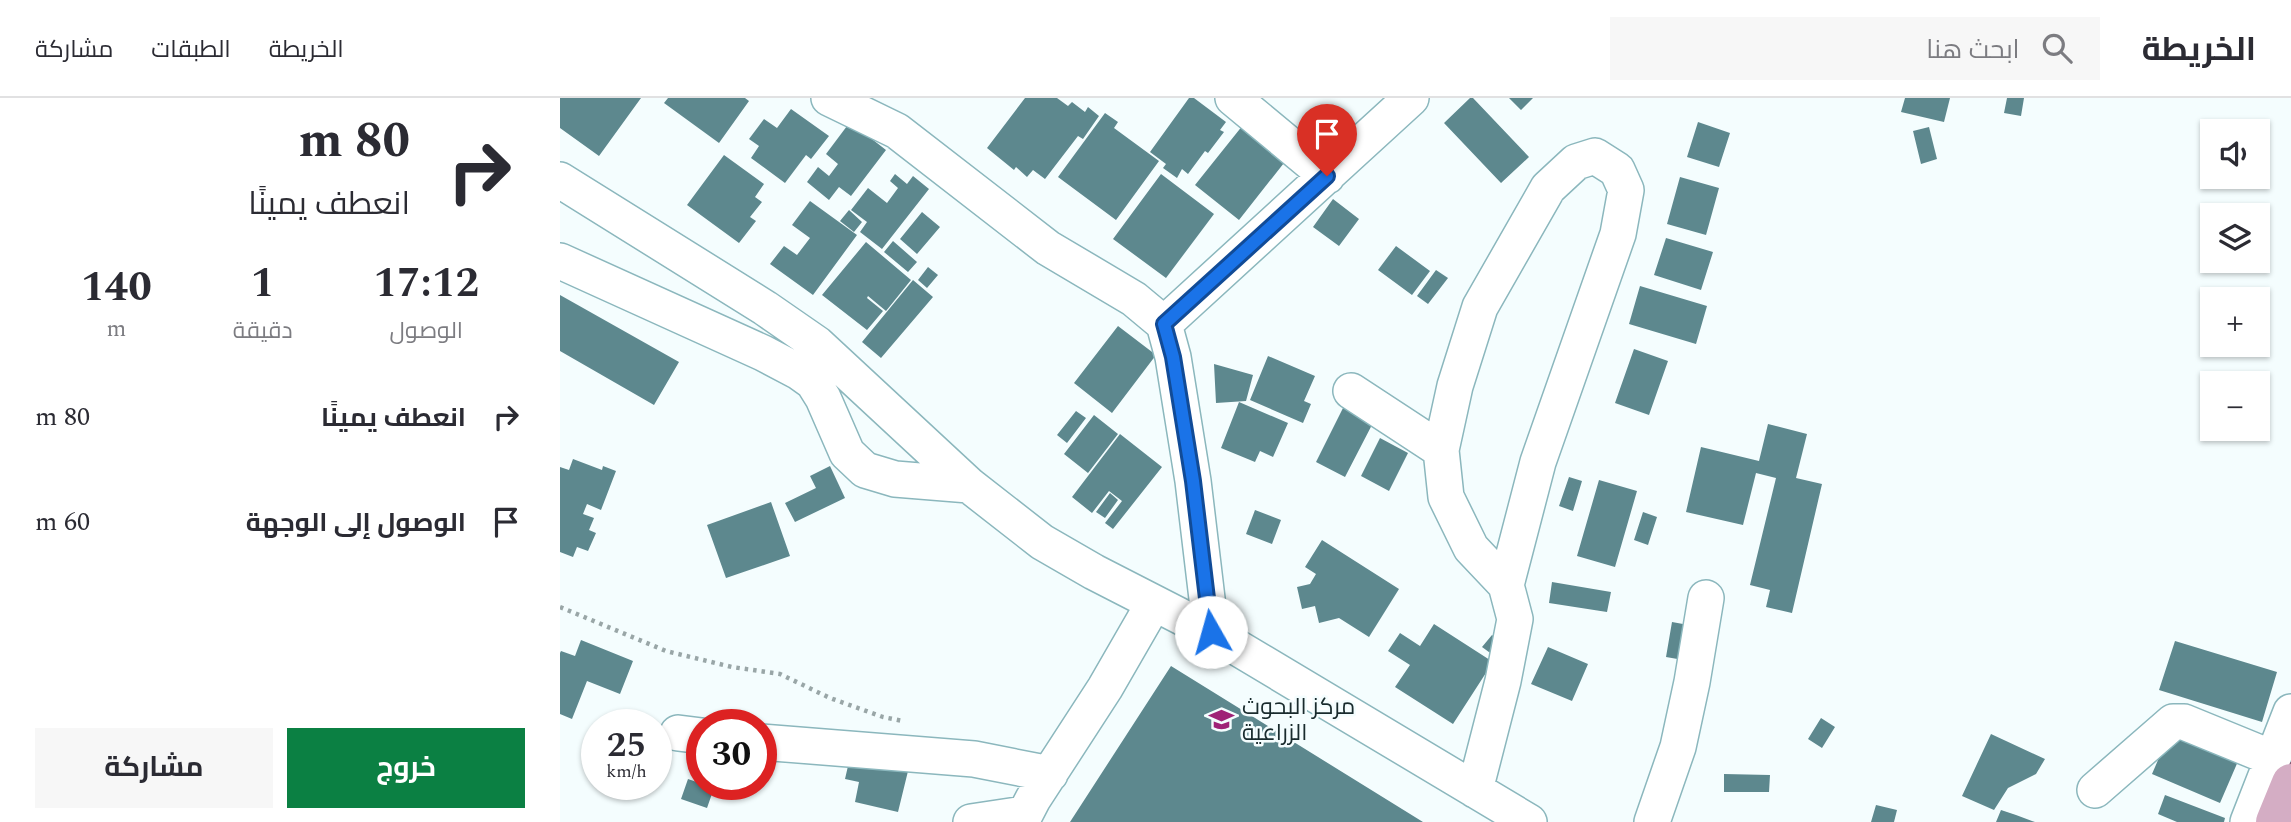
<!DOCTYPE html>
<html lang="ar">
<head>
<meta charset="utf-8">
<style>
	:root { --surface:#fff; --page:#f7f7f7; --text:#2b2b33; --muted:#7c7c81; --line:#e1e1e2; --accent:#0b8043 }
	body { margin:0; font-family:Spectral,Cairo,serif; background:var(--page); color:var(--text); direction:rtl; height:100vh; display:flex; flex-direction:column; font-size:26px; white-space:nowrap }
	* { box-sizing:border-box; margin:0 }
	p { font-size:23px; color:var(--muted) }
	.icon { flex:none; width:38px; height:38px; fill:none; stroke:currentColor; stroke-width:2; stroke-linecap:round; stroke-linejoin:round }
	.map { position:relative; flex:1; overflow:hidden; direction:ltr }
	.drawer { display:flex; flex-direction:column; background:var(--surface); width:560px }
	.drawer>* { flex:none }
	.hud { background:#fff; color:var(--text); overflow:hidden }
	.controls { position:absolute; left:1640px; top:21px; display:grid; gap:14px }
	.controls a { display:grid; place-items:center; width:70px; height:70px; border-radius:0px; background:var(--surface); box-shadow:0 2px 5px #0004; font-size:35px }
	.speed { position:absolute; left:21px; top:611px; display:flex; gap:14px; font-size:35px; font-weight:700; text-align:center }
	.speed>* { display:grid; place-content:center; width:91px; height:91px; border-radius:50%; background:var(--surface); box-shadow:0 2px 5px #0004; line-height:1 }
	.speed small { font-size:18px; font-weight:400 }
	.speed .limit { border:10px solid #d22; background:#fff; color:#111 }
	.pin { position:absolute; display:grid; place-items:center; width:60px; height:60px; color:#fff; margin:-72px -30px; border-radius:50% 50% 50% 0; rotate:-45deg; box-shadow:0 0 7px #0007 }
	.pin .icon { rotate:45deg }
	.me { position:absolute; width:77px; margin:-38px; rotate:353deg; stroke-linejoin:round; filter:drop-shadow(0 0 5px #0008) }
	.turn { display:flex; align-items:center; gap:24px; height:147px; padding:0 35px; font-size:32px }
	.turn .icon { width:91px; height:91px; stroke-width:2.5 }
	.turn b { display:block; font-size:49px; line-height:60px }
	.eta { display:flex; justify-content:space-evenly; align-items:center; height:119px; text-align:center }
	.eta b { font-size:42px; font-weight:700; line-height:49px }
	.button { display:flex; gap:14px; margin-top:auto; padding:14px 35px }
	.button a { flex:1; height:80px; border-radius:0px; background:var(--accent); color:#fff; font-size:28px; font-weight:700; line-height:80px; text-align:center }
	.button a+a { background:var(--page); color:var(--text) }
	ul { padding:0; list-style:none }
	li { display:flex; align-items:center; gap:21px; height:105px; padding:0 35px }
	li div { flex:1 }
	li b { display:block; font-size:26px }
	li em { font-style:normal }
	header { display:flex; align-items:center; gap:42px; box-sizing:border-box; height:98px; padding:0 35px; background:var(--surface); border-bottom:2px solid var(--line) }
	header strong { font-size:33px }
	nav { display:flex; gap:38px; margin-inline-start:auto; font-size:24px }
	.search { width:490px; height:63px; background:var(--page); display:flex; align-items:center; gap:18px; box-sizing:border-box; padding:0 24px; border-radius:0px; color:var(--muted); font-size:26px }
	main { display:flex; flex:1; min-height:0 }
	.map>svg:first-child { display:block }
	.building { fill:#5d888e }
	.lines { fill:none; stroke-linecap:round; stroke-linejoin:round }
	.minor-casing { stroke:#8bb7bd; stroke-width:38 }
	.major-casing { stroke:#805c75; stroke-width:42 }
	.path { stroke:#99a6a7; stroke-width:4.5; stroke-dasharray:3.5 5; stroke-linecap:butt }
	.minor { stroke:#fff; stroke-width:35 }
	.major { stroke:#d4adc4; stroke-width:38 }
	.route-casing { stroke:#114b97; stroke-width:18 }
	.route { stroke:#1a73e8; stroke-width:12 }
	.labels { text-anchor:middle; dominant-baseline:central; stroke-width:5; stroke-linejoin:round; paint-order:stroke }
	.poi-label { font-size:23px; fill:#192b2d; stroke:#f4fdfe; text-anchor:start }
</style>
</head>
<body>
<header>
<strong>الخريطة</strong>
<div class="search"><svg class="icon" aria-label="search" viewBox="0 0 24 24"><circle cx="10" cy="10" r="6"/><path d="M15 15l6 6"/></svg>ابحث هنا</div>
<nav><a>الخريطة</a><a>الطبقات</a><a>مشاركة</a></nav>
</header>
<main>
<div class="map">
<svg width="1731" height="724" viewBox="0 0 1731 724">
	<rect width="100%" height="100%" fill="#f4fdfe"/>
	<path class="building" d="M0,0h81l-42,58 -39,-28z
		M108,0h77l4,3 -30,42 -55,-40z
		M465,0h32l11,8 4,-4 13,10 3,-5 11,9 -16,23 -5,-3 -33,43 -12,-9 -6,7 -11,-10 -2,3 -27,-22z
		M629,0h5l32,24 -6,8 4,2 -16,21 -3,-2 -17,23 -6,-5 -5,9 -14,-10 3,-4 -16,-12z
		M910,0h3l56,59 -28,26 -57,-60z
		M949,0h24l-12,12z
		M1345,0h45l-6,24 -43,-10z
		M1447,0h17l-3,18 -17,-3z
		M231,11l38,27 -18,23 -5,-4 -21,28 -34,-25 8,-12 -10,-7 15,-20 13,9z
		M545,15l13,9 -4,6 45,33 -43,59 -58,-43z
		M687,22l44,34 -52,66 -44,-35z
		M290,24l36,28 -35,46 -12,-9 -10,13 -22,-18 11,-15 11,9 9,-12 -12,-10z
		M1138,24l32,11 -11,34 -32,-10z
		M1369,29l8,32 -16,5 -8,-33z
		M164,57l40,29 -9,13 7,5 -12,15 6,4 -17,22 -52,-38z
		M335,76l12,10 6,-8 16,13 -47,60 -22,-17 7,-10 -16,-12 17,-22 19,15 11,-15 -8,-7z
		M601,76l53,40 -48,64 -53,-39z
		M1120,79l39,11 -13,47 -39,-11z
		M773,101l26,20 -20,27 -26,-19z
		M250,103l47,34 -44,60 -43,-31 14,-18 13,9 13,-17 -18,-13z
		M289,112l13,12 -8,10 -14,-11z
		M362,114l18,15 -23,27 -17,-15z
		M1106,140l47,14 -12,38 -47,-15z
		M333,143l24,21 -9,10 -24,-20z
		M306,144l45,38 -25,31 -18,-15 -1,2 16,13 -16,19 -45,-35z
		M836,148l34,25 -18,24 -34,-25z
		M368,169l10,8 -11,13 -9,-8z
		M876,172l12,8 -20,26 -11,-8z
		M353,182l20,17 -52,61 -19,-16z
		M1080,188l67,20 -11,38 -67,-20z
		M0,197l119,67 -25,43 -94,-54z
		M558,228l38,29 -44,58 -38,-30z
		M1074,251l34,12 -19,54 -34,-12z
		M708,258l47,20 -11,25 7,3 -8,19 -53,-23z
		M654,266l39,11 -7,26 -30,2z
		M679,304l49,21 -15,34 -13,-6 -5,11 -34,-14z
		M785,306l30,15 -30,58 -29,-15z
		M516,313l10,7 -19,25 -10,-8z
		M534,317l24,19 -30,39 -24,-19z
		M1208,326l39,10 -11,44 26,6 -30,129 -26,-6 4,-17 -20,-5 26,-107 -20,-5 -13,52 -57,-13 15,-65 58,14z
		M560,336l42,33 -49,62 -8,-6 17,-22 -13,-10 -17,22 -20,-16z
		M820,340l28,15 -19,38 -28,-15z
		M13,361l29,11 1,-4 13,5 -15,39 -14,-6 -4,10 11,4 -5,12 7,3 -8,18 -11,-4 -4,10 -13,-5v-85l9,3z
		M270,368l15,32 -50,24 -10,-19 31,-15 -6,-12z
		M1009,379l13,4 -9,30 -14,-5z
		M1039,382l38,11 -22,76 -38,-11z
		M550,395l8,7 -13,18 -9,-6z
		M211,404l19,54 -64,22 -19,-53z
		M695,412l26,10 -9,24 -26,-10z
		M1083,414l14,5 -9,28 -14,-5z
		M762,442l77,49 -30,48 -30,-19 -20,5 -4,-17 -13,3 -5,-22 13,-3 6,-10 -11,-7z
		M992,484l59,10 -4,20 -58,-9z
		M1112,524l22,4 -5,35 -23,-4z
		M874,526l59,38 -40,62 -58,-37 15,-22 -22,-14 12,-18 20,13z
		M932,537l10,8 -9,12 -11,-8z
		M21,542l52,21 -13,33 -33,-13 -15,38 -12,-5v-61l1,-2 14,5z
		M1615,543l102,31 -15,50 -103,-32z
		M988,549l40,17 -16,37 -41,-17z
		M611,568l252,156h-353z
		M1261,620l14,9 -13,21 -14,-9z
		M1614,625l68,29 -22,51 -68,-29z
		M1431,636l54,25 -9,15 -28,14 -14,22 -32,-14z
		M291,655l58,14 -11,45 -43,-10 4,-20 -14,-3z
		M1164,676l46,1 -1,17h-45z
		M128,681l26,9 -7,20 -26,-9z
		M1605,697l60,23 -1,4h-47l-19,-8z
		M1316,707l21,5 -3,12h-23z
		M1441,712l15,5 19,7h-39z"/>
	<g class="lines">
		<defs>
			<path id="minor" d="M269,0l68,33 151,117 86,51 30,25 9,33 20,124 18,151
				M673,0l94,78
				M0,82l205,128 52,36 152,141 73,57 52,30 117,60 318,190
				M0,163l203,92 36,19 14,10 10,16 24,55 18,17 30,9 74,6
				M604,226l247,-226
				M791,293l90,59
				M118,635l24,3
				M201,644l213,17 76,15
				M915,692l28,-109 12,-62 -9,-34 32,-123 80,-228 8,-44 -9,-20 -22,-14 -19,6 -28,26 -68,119 -25,79 -14,64 5,47 25,51 35,37
				M1535,692l78,-68h11l88,36
				M411,724l54,-8
				M461,724l12,-23 72,-111 49,-85
				M1092,724l26,-75 14,-65 14,-84
				M1688,724l43,-110"/>
			<path id="major" d="M1715,724l16,-39"/>
		</defs>
		<use href="#minor" class="minor-casing"/>
		<use href="#major" class="major-casing"/>
		<path class="path" d="M0,509l106,44 66,16 48,7 50,24 53,19 20,4"/>
		<use href="#minor" class="minor"/>
		<use href="#major" class="major"/>
	</g>
	<g class="lines">
		<defs>
			<path id="route" d="M651,534l-18,-151 -20,-124 -9,-33 163,-148"/>
		</defs>
		<use href="#route" class="route-casing"/>
		<use href="#route" class="route"/>
	</g>
	<defs>
		<symbol id="university-bare" viewBox="-9 -9 18 18"><path d="M0-5L7-2L0 1L-7-2ZM-4 1L0 2.5L4 1V4Q0 6-4 4Z" fill="#9f2277" stroke="#f4fdfe" stroke-width="2.5" paint-order="stroke"/></symbol>
	</defs>
	<g fill-rule="evenodd">
		<use href="#university-bare" x="644" y="604" width="35" height="35"/>
	</g>
	<g class="labels">
		<g class="poi-label">
			<text x="682" y="609">مركز البحوث<tspan x="682" dy="26">الزراعية</tspan></text>
		</g>
	</g>
</svg>
<div class="controls">
<a><svg class="icon" aria-label="sound" viewBox="0 0 24 24"><path d="M4 9h4l5-4v14l-5-4H4zM17 9q2 3 0 6"/></svg></a>
<a><svg class="icon" aria-label="layers" viewBox="0 0 24 24"><path d="M12 4l9 5-9 5-9-5zM3 14l9 5 9-5"/></svg></a>
<a>+</a>
<a>−</a>
</div>
<div class="speed"><div>25<small>km/h</small></div><div class="limit">30</div></div>
<div class="pin" style="left:767px;top:78px;background:#d93025"><svg class="icon" aria-label="arrive" viewBox="0 0 24 24"><path d="M6 21V4h12l-3 4 3 4H6"/></svg></div>
<svg class="me" style="left:651px;top:534px" viewBox="-20 -20 40 40"><circle r="19" fill="#fff"/><path d="M0-13L10 11 0 6-10 11z" fill="#1a73e8"/></svg>
</div>
<section class="drawer">
<div class="hud">
<div class="turn"><svg class="icon" aria-label="right" viewBox="0 0 24 24"><path d="M7 20v-9h11M14 6l5 5-5 5"/></svg><div><b>80 m</b>انعطف يمينًا</div></div>
</div>
<div class="eta">
<div><b>17:12</b><p>الوصول</p></div>
<div><b>1</b><p>دقيقة</p></div>
<div><b>140</b><p>m</p></div>
</div>
<ul>
<li><svg class="icon" aria-label="right" viewBox="0 0 24 24"><path d="M7 20v-9h11M14 6l5 5-5 5"/></svg><div><b>انعطف يمينًا</b></div><em>80 m</em></li>
<li><svg class="icon" aria-label="arrive" viewBox="0 0 24 24"><path d="M6 21V4h12l-3 4 3 4H6"/></svg><div><b>الوصول إلى الوجهة</b></div><em>60 m</em></li>
</ul>
<div class="button"><a>خروج</a><a>مشاركة</a></div>
</section>
</main>
</body>
</html>
